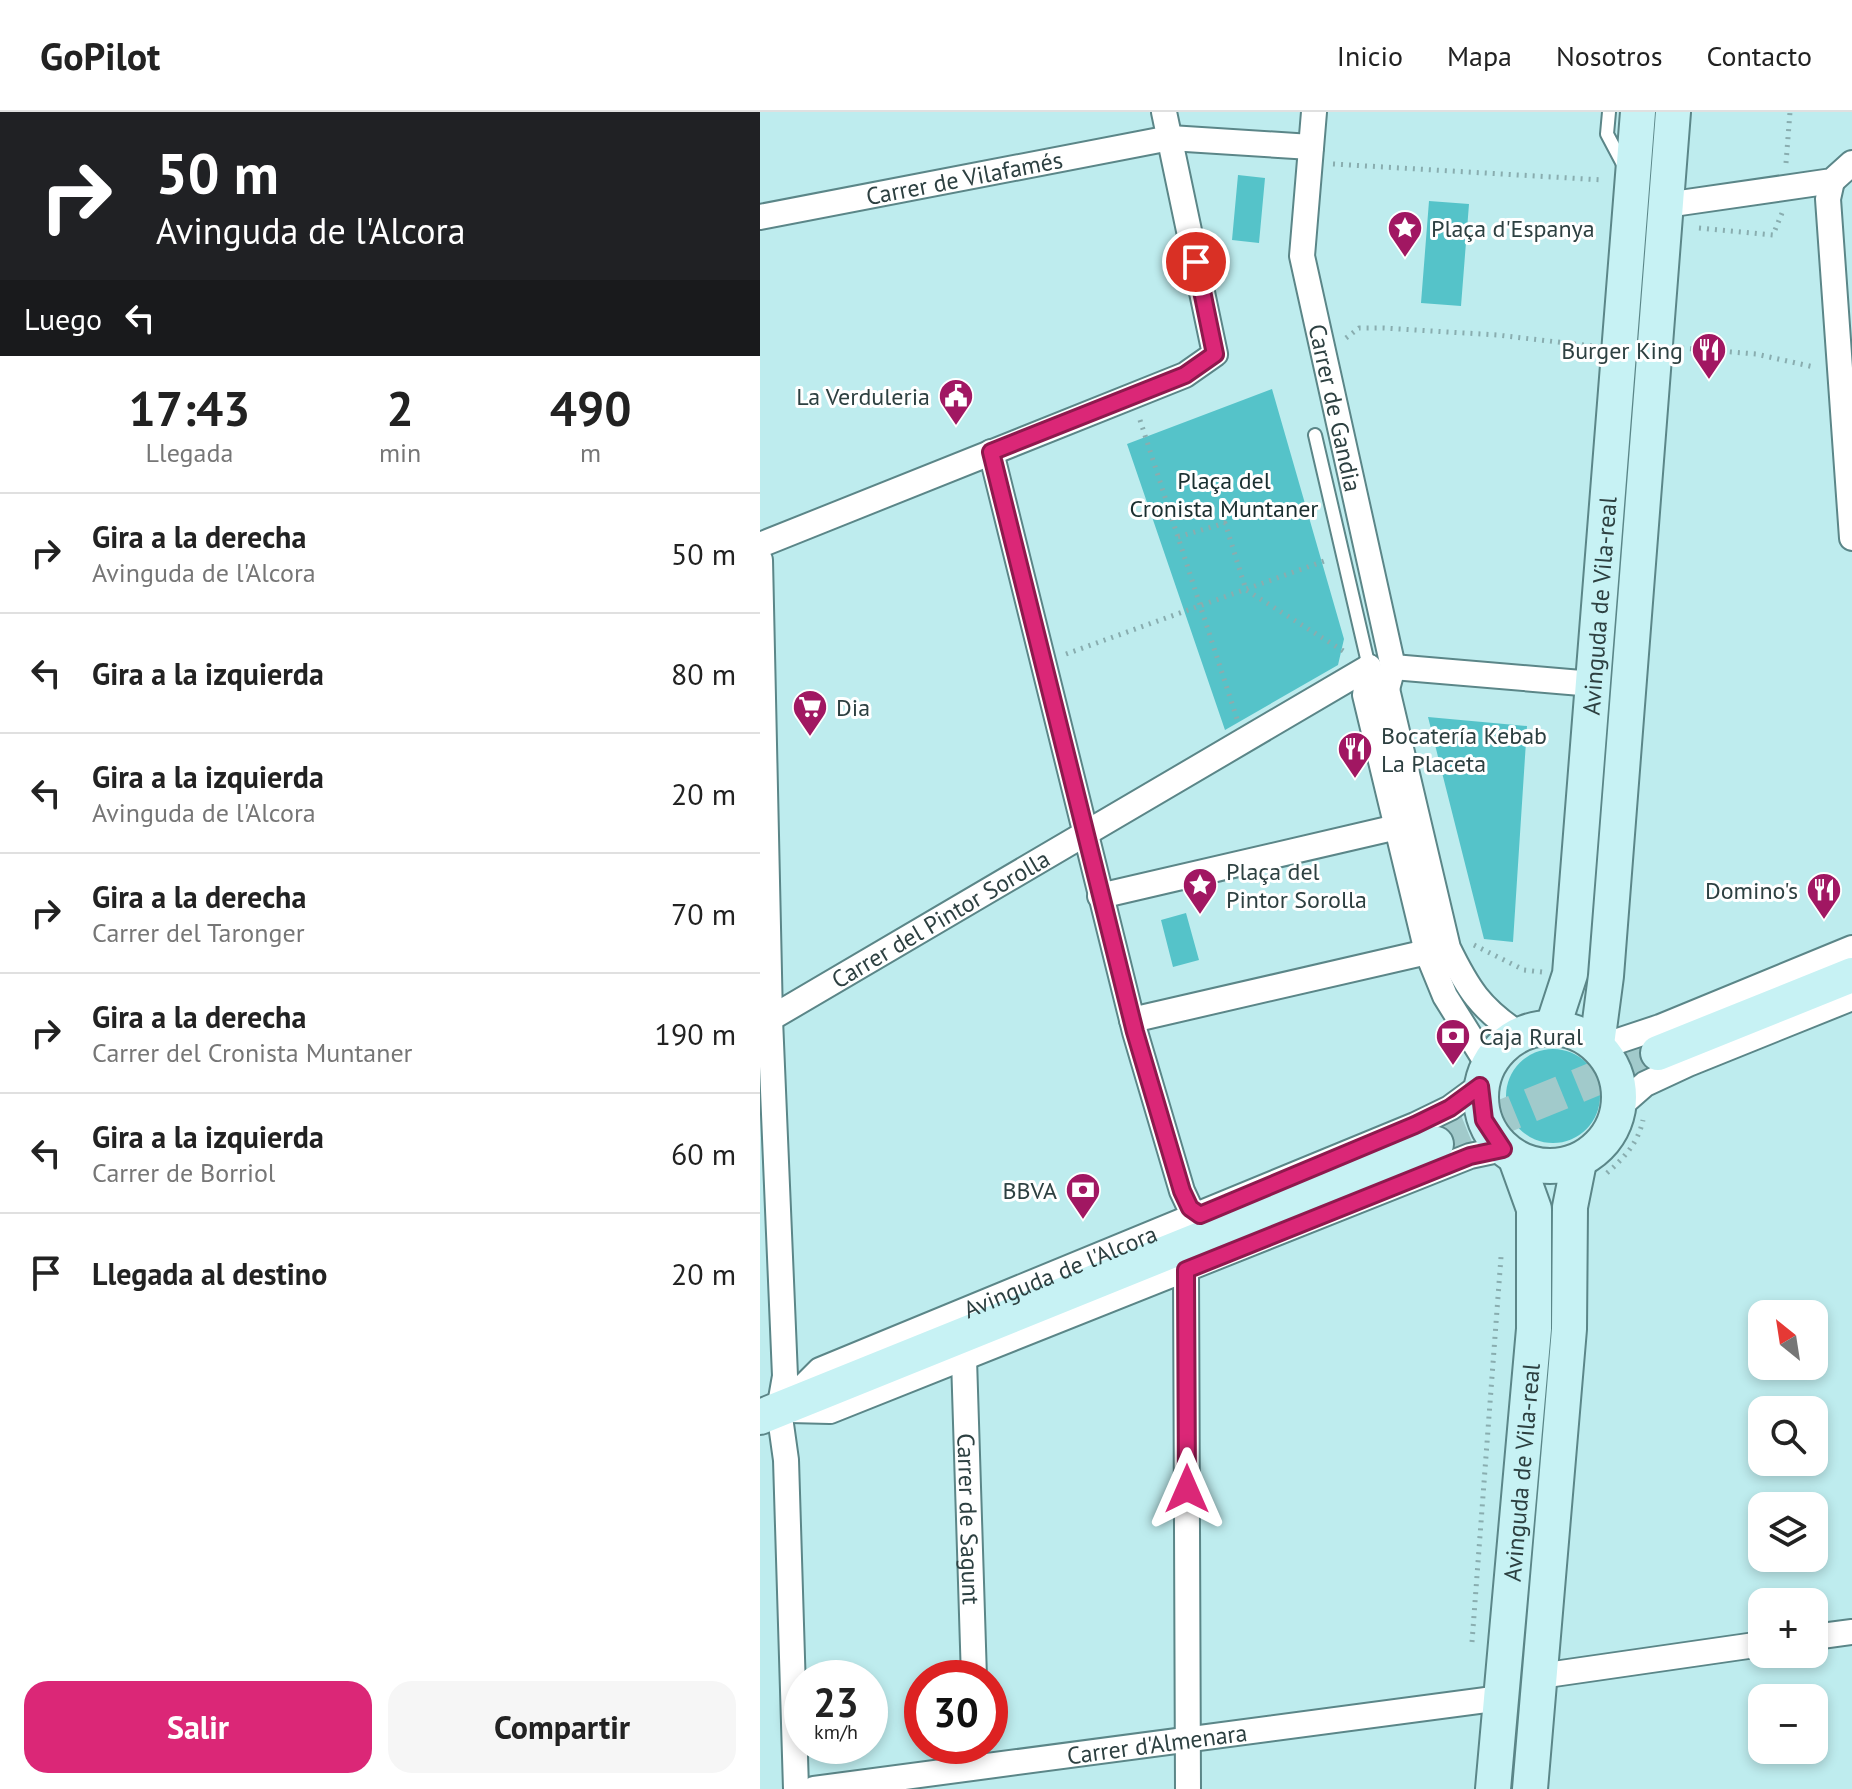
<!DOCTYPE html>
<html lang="es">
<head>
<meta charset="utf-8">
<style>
	:root { --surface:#fff; --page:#f6f6f6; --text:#222; --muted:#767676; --line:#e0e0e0; --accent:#db2777 }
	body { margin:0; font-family:"PT Sans",sans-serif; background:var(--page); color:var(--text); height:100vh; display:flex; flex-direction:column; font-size:30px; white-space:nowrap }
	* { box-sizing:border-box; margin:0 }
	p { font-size:26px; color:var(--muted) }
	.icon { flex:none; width:44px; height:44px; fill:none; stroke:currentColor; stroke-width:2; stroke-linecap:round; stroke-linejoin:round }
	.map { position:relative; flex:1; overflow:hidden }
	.drawer { display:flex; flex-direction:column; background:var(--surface); width:760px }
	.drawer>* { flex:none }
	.top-card { background:#202124; color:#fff; overflow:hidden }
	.needle { width:52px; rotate:330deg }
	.controls { position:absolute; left:988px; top:1188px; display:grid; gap:16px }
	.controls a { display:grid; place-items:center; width:80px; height:80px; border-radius:16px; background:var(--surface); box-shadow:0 4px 12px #0003; font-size:40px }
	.speed { position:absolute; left:24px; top:1548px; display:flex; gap:16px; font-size:40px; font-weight:700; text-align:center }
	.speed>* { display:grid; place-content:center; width:104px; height:104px; border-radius:50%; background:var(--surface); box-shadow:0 4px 12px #0003; line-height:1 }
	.speed small { font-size:20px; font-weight:400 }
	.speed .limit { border:12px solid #d22; background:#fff; color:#111 }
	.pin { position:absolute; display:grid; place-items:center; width:68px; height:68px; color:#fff; margin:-34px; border:4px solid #fff; border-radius:50%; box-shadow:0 2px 8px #0007 }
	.me { position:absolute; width:88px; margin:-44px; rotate:0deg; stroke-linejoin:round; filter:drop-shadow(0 0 6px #0008) }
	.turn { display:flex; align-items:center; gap:28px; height:168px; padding:0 24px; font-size:36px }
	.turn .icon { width:104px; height:104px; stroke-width:2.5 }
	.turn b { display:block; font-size:56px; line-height:68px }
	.then { display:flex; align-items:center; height:76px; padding:0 24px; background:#0003; gap:16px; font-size:30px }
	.eta { display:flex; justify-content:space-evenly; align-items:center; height:136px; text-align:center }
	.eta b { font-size:48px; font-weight:800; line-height:56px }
	.action { display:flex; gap:16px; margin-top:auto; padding:16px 24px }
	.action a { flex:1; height:92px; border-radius:24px; background:var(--accent); color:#fff; font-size:32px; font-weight:800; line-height:92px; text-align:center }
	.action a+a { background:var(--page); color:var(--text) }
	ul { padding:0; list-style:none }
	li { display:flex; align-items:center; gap:24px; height:120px; padding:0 24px; border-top:2px solid var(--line) }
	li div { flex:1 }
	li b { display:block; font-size:30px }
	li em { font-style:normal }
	header { display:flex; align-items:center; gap:48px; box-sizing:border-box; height:112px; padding:0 40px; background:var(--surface); border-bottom:2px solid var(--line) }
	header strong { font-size:38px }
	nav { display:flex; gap:44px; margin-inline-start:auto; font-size:28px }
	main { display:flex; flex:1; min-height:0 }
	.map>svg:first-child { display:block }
	.green { fill:#55c3c9 }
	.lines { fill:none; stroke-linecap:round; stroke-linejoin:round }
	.secondary-tunnel { stroke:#a1cacb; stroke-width:34; stroke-dasharray:34 17; stroke-linecap:butt }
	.lane-casing { stroke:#5b8688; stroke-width:16 }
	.street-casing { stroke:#5b8688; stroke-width:28 }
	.secondary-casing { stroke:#5b8688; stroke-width:38 }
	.path { stroke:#89adaf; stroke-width:5; stroke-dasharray:2 6; stroke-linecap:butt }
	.lane { stroke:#fff; stroke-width:12 }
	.street { stroke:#fff; stroke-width:24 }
	.secondary { stroke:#c7f2f4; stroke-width:34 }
	.route-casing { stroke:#8e194d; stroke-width:20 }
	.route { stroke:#db2777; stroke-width:14 }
	.labels { text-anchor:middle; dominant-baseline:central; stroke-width:6; stroke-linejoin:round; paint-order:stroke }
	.street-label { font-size:24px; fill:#2d4041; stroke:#fff }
	.poi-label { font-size:24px; fill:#2d4041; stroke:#fff; text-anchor:start }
	.park-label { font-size:24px; fill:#1a2f30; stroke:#fff }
</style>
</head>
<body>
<header>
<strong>GoPilot</strong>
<nav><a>Inicio</a><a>Mapa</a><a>Nosotros</a><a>Contacto</a></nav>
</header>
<main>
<section class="drawer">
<div class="top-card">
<div class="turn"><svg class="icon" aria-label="right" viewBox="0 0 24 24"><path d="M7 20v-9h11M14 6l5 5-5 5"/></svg><div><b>50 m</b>Avinguda de l'Alcora</div></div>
<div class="then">Luego<svg class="icon" aria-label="left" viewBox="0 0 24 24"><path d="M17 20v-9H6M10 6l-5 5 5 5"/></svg></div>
</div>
<div class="eta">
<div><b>17:43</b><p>Llegada</p></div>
<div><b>2</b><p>min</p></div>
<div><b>490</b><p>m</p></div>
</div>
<ul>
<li><svg class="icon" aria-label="right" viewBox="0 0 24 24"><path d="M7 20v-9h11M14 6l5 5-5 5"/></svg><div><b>Gira a la derecha</b><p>Avinguda de l'Alcora</p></div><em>50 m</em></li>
<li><svg class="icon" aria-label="left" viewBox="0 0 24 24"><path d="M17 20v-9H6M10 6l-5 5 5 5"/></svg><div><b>Gira a la izquierda</b></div><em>80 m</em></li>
<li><svg class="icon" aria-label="left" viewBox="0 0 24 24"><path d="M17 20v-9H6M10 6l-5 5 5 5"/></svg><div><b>Gira a la izquierda</b><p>Avinguda de l'Alcora</p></div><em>20 m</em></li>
<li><svg class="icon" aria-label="right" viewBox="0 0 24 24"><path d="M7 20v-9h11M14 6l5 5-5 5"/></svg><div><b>Gira a la derecha</b><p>Carrer del Taronger</p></div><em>70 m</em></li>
<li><svg class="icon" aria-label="right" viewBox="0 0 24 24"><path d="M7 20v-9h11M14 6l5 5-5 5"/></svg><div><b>Gira a la derecha</b><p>Carrer del Cronista Muntaner</p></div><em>190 m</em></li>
<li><svg class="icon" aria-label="left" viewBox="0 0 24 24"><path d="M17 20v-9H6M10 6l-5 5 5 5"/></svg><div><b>Gira a la izquierda</b><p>Carrer de Borriol</p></div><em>60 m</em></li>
<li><svg class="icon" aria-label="arrive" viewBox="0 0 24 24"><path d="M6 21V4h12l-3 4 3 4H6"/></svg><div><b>Llegada al destino</b></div><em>20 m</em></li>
</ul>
<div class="action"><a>Salir</a><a>Compartir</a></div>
</section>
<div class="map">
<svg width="1092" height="1677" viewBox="0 0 1092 1677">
	<rect width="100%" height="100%" fill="#beecee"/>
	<path class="green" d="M478,63l27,3 -6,65 -27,-3z
		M669,89l40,3 -8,102 -40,-3z
		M512,277l72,250 -6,26 -113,65 -98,-286z
		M668,605l99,9 -14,216 -29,-3z
		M426,801l13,47 -26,7 -12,-47z
		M746 984a47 47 0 1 1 94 0a47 47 0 1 1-94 0Z"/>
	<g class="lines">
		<path class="secondary-tunnel" d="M676,1032l222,-91"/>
		<defs>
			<path id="lane" d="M849,0l-2,22 18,34
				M555,323l54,232"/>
			<g id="street">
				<path id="s1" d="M554,0l-12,144 91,411 -6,22"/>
				<path d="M1072,69l-4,18 24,339"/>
				<path d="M906,93l166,-24 20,-18"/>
				<path id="s2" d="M0,105l410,-79 141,9"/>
				<path d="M231,340l144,580 47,159 8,17 10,7"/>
				<path d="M0,433l425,-170 30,-21 -51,-242"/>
				<path d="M0,448l10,459 15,357 -6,34 7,50 10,329"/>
				<path d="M609,555l-4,28 62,257 18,44 43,69"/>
				<path d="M633,555l200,17"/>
				<path d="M619,567l8,10 61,259c20,41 32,60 71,86"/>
				<path d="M340,784l297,-69"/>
				<path d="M372,908l295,-68"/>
				<path id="s3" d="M1,912l608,-357"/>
				<path d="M840,935l60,-20 192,-79"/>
				<path d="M861,993l24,-21 43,-20 164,-66"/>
				<path d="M426,1158l2,519"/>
				<path id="s4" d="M204,1247l10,319"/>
				<path id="s5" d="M30,1288l30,-30 595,-245 35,-17 30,-22"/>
				<path d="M30,1298l40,1 640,-255 33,-7"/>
				<path d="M1054,1525l38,-5"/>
				<path d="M780,1564l222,-32"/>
				<path id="s6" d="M54,1677l687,-91"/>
			</g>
			<g id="secondary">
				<path id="s7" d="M793,914l17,-52 68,-862"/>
				<circle cx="790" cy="985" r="69"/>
				<path d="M837,932l9,-68 67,-864"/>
				<path d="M898,941l194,-78"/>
				<path d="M0,1305l676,-273"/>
				<path id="s8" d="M733,1677l41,-460v-120l-18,-50"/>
				<path d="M770,1677l39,-460 1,-122 9,-45"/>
			</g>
		</defs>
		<use href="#lane" class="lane-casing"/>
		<use href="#street" class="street-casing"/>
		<use href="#secondary" class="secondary-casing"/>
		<path class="path" d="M1026,51l4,-51
			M573,52l270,16
			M939,116l74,7 9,-22
			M586,226l13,-10h24l114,7 95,11
			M922,236l74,6 58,13
			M380,308l97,299
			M418,425l47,-14 21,67 102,64
			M306,542l261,-94
			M714,833l50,25 18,2
			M847,1061c17,-15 31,-30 36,-53
			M712,1530l29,-385"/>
		<use href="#lane" class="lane"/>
		<use href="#street" class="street"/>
		<use href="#secondary" class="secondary"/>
	</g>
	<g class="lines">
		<defs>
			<path id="route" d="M427,1377l-1,-219 284,-114 33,-7 -19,-29 -4,-34 -30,22 -35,17 -215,90 -10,-7 -8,-17 -47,-159 -144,-580 194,-77 30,-21 -19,-92"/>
		</defs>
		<use href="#route" class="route-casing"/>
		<use href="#route" class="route"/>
	</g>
	<defs>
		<symbol id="sight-pin" viewBox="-11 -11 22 30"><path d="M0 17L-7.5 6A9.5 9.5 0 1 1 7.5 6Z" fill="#a11762" stroke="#fff"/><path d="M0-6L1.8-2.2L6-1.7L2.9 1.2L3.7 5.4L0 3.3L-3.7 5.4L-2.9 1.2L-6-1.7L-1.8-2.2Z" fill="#fff"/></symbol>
		<symbol id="restaurant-pin" viewBox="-11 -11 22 30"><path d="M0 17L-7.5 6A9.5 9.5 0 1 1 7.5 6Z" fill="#a11762" stroke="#fff"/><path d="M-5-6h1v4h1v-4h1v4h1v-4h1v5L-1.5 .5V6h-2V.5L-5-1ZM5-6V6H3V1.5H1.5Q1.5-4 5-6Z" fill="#fff"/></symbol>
		<symbol id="civic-pin" viewBox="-11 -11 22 30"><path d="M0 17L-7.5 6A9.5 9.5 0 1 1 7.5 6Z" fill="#a11762" stroke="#fff"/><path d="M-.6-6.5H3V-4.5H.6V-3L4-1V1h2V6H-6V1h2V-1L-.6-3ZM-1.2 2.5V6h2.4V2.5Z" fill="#fff"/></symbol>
		<symbol id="supermarket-pin" viewBox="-11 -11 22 30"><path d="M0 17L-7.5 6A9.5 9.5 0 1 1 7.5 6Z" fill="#a11762" stroke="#fff"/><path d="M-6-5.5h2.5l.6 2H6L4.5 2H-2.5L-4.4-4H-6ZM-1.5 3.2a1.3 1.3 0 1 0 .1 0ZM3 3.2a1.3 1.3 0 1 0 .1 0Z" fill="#fff"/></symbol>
		<symbol id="bank-pin" viewBox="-11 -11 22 30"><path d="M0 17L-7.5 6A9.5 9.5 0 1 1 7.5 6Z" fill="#a11762" stroke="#fff"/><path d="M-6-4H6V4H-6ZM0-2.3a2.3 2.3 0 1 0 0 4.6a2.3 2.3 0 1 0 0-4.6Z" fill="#fff"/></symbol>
	</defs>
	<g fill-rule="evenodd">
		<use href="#sight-pin" x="625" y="96" width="40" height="54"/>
		<use href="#restaurant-pin" x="929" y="218" width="40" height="54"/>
		<use href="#civic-pin" x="176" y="264" width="40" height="54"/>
		<use href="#supermarket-pin" x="30" y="575" width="40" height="54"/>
		<use href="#restaurant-pin" x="575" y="617" width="40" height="54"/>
		<use href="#sight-pin" x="420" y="753" width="40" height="54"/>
		<use href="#restaurant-pin" x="1044" y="758" width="40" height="54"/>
		<use href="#bank-pin" x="673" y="904" width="40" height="54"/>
		<use href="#bank-pin" x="303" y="1058" width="40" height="54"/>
	</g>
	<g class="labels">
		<g class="street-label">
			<text stroke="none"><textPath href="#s2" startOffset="208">Carrer de Vilafamés</textPath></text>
			<text stroke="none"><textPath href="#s1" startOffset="300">Carrer de Gandia</textPath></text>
			<text stroke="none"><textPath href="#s7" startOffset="424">Avinguda de Vila-real</textPath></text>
			<text stroke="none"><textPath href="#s3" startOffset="208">Carrer del Pintor Sorolla</textPath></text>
			<text stroke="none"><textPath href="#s5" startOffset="302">Avinguda de l'Alcora</textPath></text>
			<text stroke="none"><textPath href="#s8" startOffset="318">Avinguda de Vila-real</textPath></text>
			<text stroke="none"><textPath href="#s4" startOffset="160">Carrer de Sagunt</textPath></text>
			<text stroke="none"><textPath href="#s6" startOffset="346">Carrer d'Almenara</textPath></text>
		</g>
		<g class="poi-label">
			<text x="671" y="116">Plaça d'Espanya</text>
			<text x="923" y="238" text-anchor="end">Burger King</text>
			<text x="170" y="284" text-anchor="end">La Verduleria</text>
			<text x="76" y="595">Dia</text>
			<text x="621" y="623">Bocatería Kebab<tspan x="621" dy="28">La Placeta</tspan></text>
			<text x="466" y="759">Plaça del<tspan x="466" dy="28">Pintor Sorolla</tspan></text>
			<text x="1038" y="778" text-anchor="end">Domino's</text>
			<text x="719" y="924">Caja Rural</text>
			<text x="297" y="1078" text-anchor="end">BBVA</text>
		</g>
		<g class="park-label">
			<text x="464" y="368">Plaça del<tspan x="464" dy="28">Cronista Muntaner</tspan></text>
		</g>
	</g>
</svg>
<div class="controls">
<a><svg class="needle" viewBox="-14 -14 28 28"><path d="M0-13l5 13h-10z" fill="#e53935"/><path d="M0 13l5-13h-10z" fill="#767676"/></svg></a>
<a><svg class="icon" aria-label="search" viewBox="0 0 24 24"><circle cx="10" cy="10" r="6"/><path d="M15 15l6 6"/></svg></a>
<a><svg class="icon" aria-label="layers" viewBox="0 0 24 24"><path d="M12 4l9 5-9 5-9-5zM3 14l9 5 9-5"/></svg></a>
<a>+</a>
<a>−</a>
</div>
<div class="speed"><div>23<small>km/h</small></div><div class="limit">30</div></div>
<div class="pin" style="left:436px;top:150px;background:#d93025"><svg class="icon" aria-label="arrive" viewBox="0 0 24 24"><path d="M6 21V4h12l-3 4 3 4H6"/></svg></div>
<svg class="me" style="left:427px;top:1377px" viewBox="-20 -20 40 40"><path d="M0-17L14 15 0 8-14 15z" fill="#db2777" stroke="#fff" stroke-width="4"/></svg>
</div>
</main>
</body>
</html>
